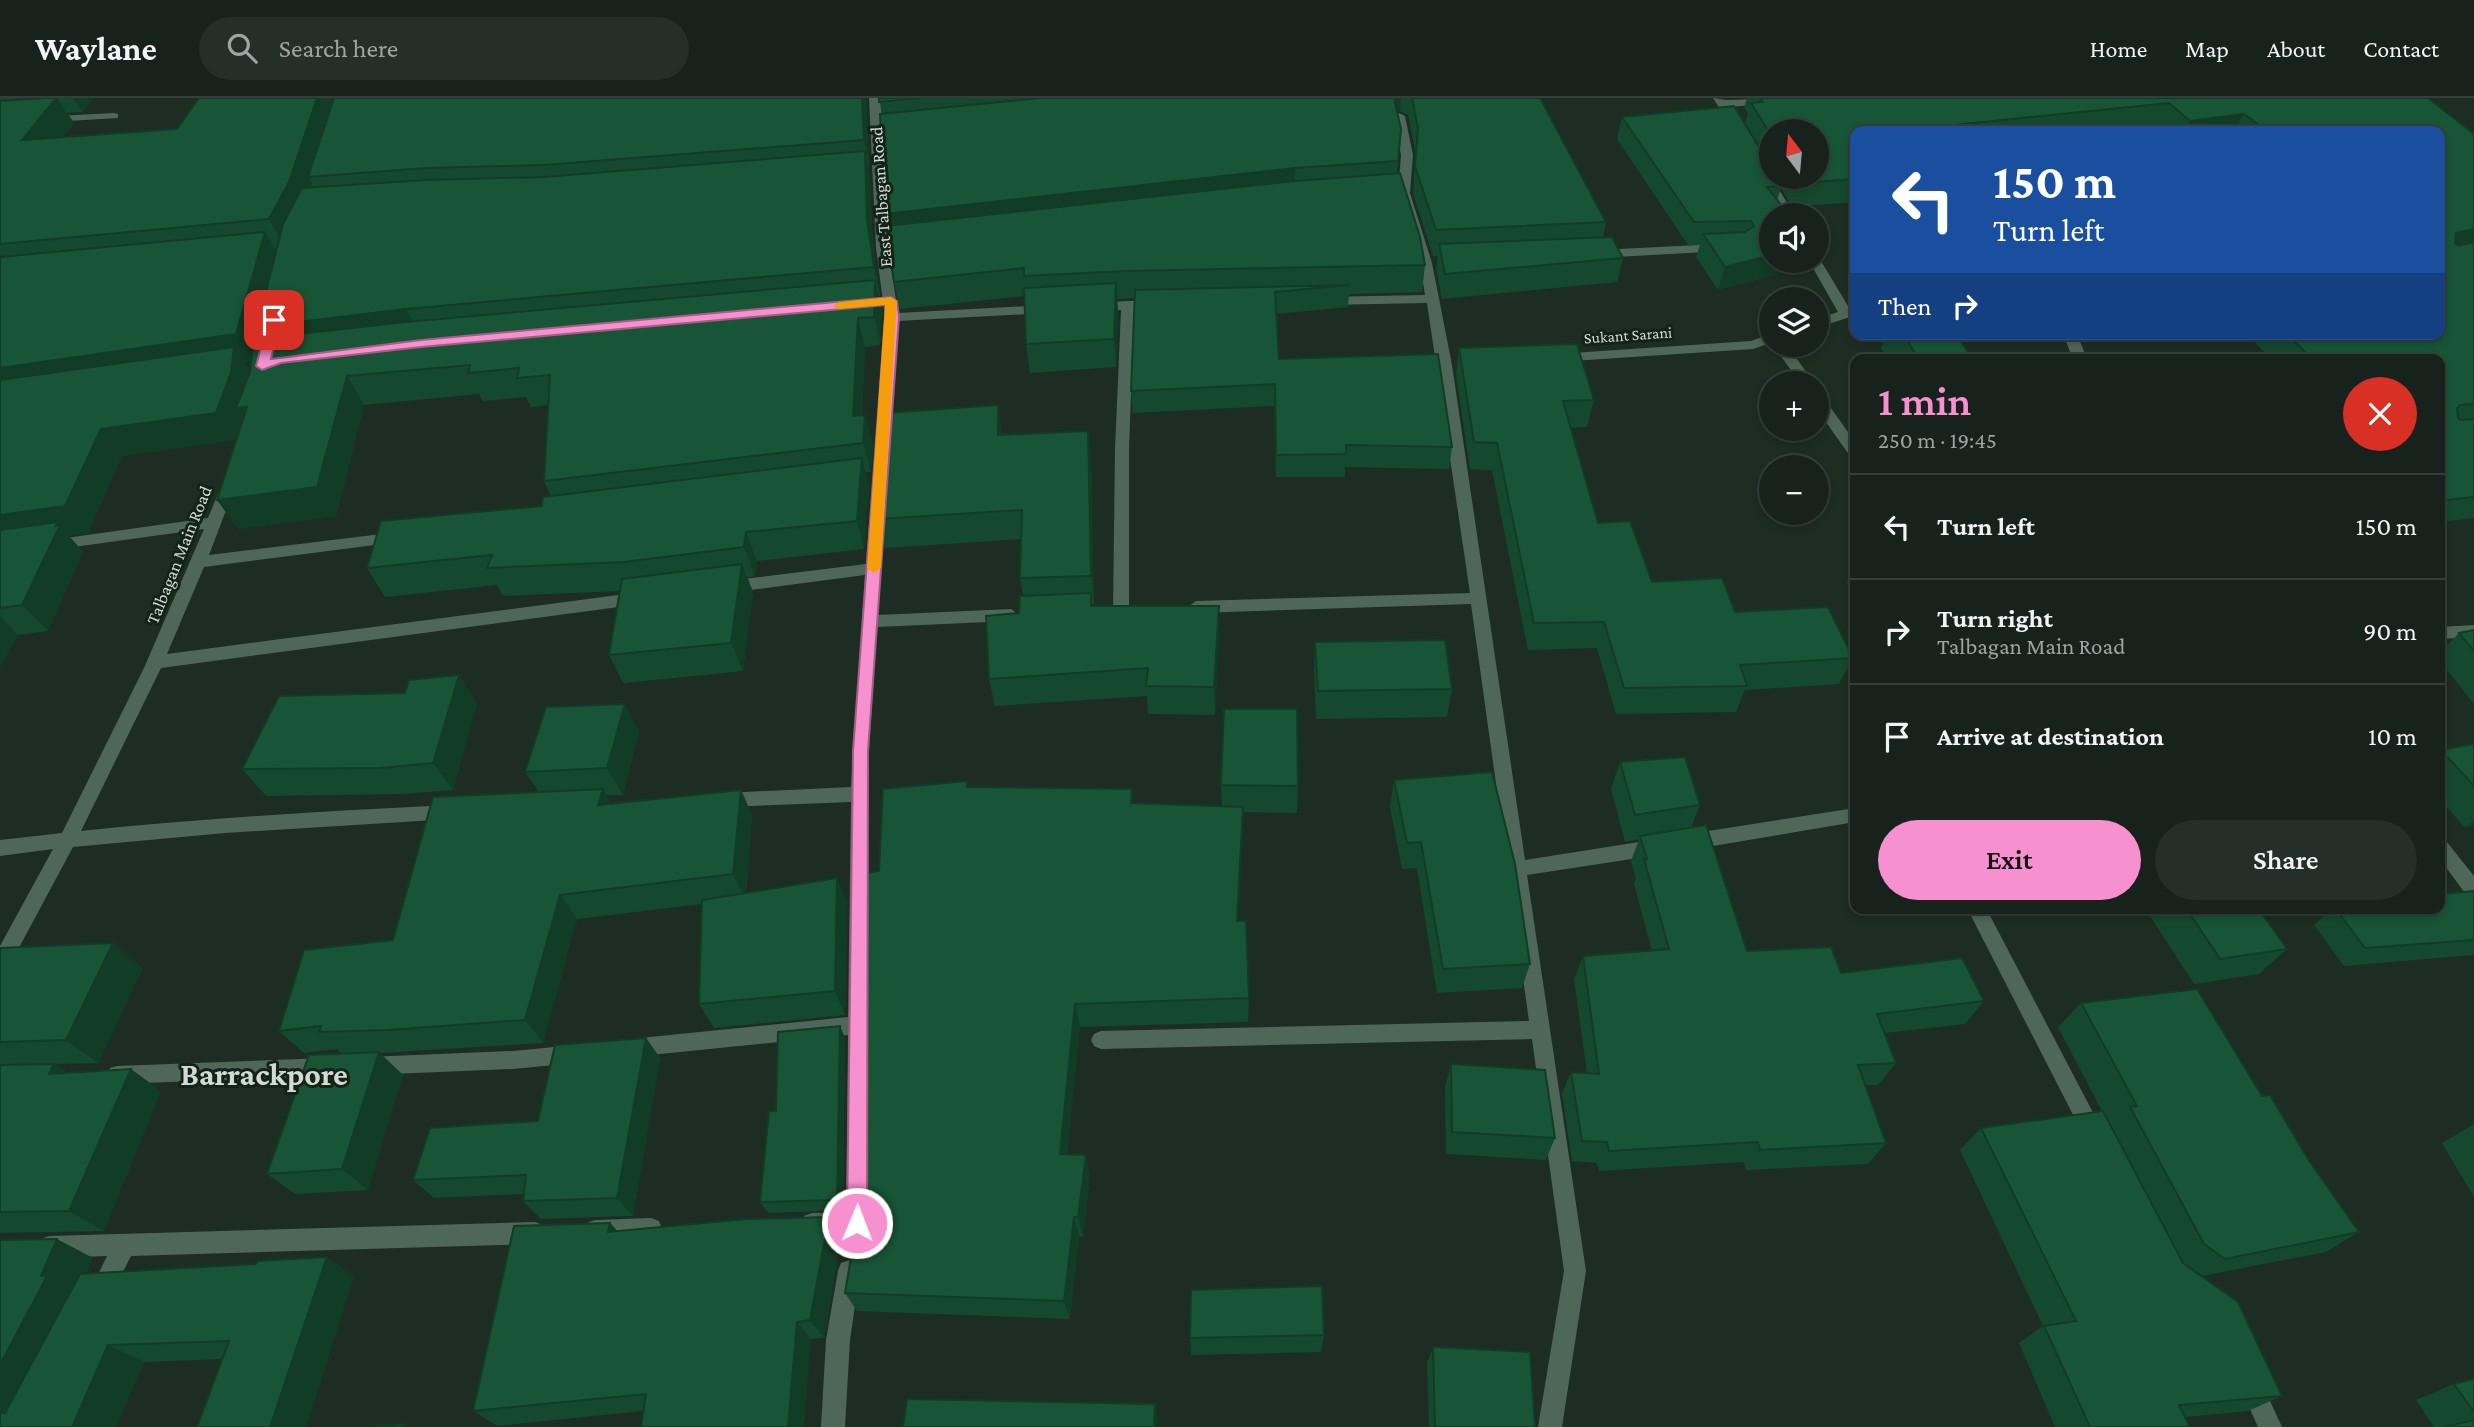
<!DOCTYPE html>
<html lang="en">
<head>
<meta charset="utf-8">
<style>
	:root { --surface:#16221b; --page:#232f28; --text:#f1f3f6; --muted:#9ea4a3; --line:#353f3a; --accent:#f790ce }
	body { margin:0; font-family:"Crimson Pro",serif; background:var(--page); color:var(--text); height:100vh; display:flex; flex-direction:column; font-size:26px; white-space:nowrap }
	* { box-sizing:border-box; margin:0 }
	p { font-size:23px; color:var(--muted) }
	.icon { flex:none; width:38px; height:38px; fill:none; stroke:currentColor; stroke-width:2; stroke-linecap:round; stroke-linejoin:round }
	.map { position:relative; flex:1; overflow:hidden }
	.sheet { position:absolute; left:1850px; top:256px; width:595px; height:560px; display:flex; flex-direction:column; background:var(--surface); border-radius:14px; box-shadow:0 4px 10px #0003,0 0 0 2px var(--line) }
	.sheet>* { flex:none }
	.banner { position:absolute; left:1850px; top:28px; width:595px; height:214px; border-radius:14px; box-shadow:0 4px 10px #0003,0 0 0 2px var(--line); background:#1a4fa0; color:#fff; overflow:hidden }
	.needle { width:46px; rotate:344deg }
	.controls { position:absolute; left:1759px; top:21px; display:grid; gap:14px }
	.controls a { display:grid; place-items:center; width:70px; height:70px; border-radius:50%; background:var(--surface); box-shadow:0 4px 10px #0003,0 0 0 2px var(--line); font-size:35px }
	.pin { position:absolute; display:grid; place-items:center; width:60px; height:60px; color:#fff; margin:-30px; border-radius:14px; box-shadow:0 4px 10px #0006 }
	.me { position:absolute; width:77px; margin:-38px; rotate:1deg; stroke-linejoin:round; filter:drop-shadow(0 0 5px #0008) }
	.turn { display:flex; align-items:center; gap:24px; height:147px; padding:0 28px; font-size:32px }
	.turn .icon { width:91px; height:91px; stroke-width:2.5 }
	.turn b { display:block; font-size:49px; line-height:60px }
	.then { display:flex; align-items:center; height:66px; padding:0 28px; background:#0003; gap:14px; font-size:26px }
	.round { display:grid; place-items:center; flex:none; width:74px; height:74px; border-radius:37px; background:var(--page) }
	.head { display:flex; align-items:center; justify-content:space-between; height:119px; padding:0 28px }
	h1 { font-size:42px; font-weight:600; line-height:52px; color:var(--accent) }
	.action { display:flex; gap:14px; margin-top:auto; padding:14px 28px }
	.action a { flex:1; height:80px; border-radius:42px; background:var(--accent); color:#111; font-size:28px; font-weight:600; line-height:80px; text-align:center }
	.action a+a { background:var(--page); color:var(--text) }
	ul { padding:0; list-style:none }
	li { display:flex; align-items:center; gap:21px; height:105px; padding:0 28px; border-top:2px solid var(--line) }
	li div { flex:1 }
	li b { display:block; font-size:26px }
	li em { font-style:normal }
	header { display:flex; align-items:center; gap:42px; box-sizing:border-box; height:98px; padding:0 35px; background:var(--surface); border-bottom:2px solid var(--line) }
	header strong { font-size:33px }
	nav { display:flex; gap:38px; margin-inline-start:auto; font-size:24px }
	.search { width:490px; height:63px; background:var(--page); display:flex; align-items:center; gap:18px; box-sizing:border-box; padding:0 24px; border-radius:38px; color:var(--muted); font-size:26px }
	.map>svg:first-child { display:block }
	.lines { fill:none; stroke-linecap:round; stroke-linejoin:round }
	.street { fill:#4f6758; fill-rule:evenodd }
	.wall { fill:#15492f; fill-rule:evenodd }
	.shaded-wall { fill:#113c26 }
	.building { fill:#185537; stroke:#113c26; stroke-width:2 }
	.route { fill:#f790ce; stroke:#a15e86; stroke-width:2 }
	.slow { fill:#f59e0b }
	.labels { text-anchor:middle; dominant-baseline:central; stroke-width:6; stroke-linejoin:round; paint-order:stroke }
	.far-street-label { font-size:16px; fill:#d1dad4; stroke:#14231a }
	.street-label { font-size:18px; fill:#d1dad4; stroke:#14231a }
	.town-label { font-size:32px; font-weight:bold; fill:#d1dad4; stroke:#14231a }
</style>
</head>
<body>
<header>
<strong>Waylane</strong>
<div class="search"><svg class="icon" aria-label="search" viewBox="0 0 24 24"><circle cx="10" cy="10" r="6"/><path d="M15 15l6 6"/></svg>Search here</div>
<nav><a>Home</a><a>Map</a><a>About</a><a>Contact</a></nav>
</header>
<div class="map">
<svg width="2474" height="1329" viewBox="0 0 2474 1329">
	<rect width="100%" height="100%" fill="#1d2d24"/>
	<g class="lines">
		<path class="street" d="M869,0h12l7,150 10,65 150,-8 7,4 -7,4 -150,8 -20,294 133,-6 8,6 -8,6 -134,6 -8,124 -1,472 -6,25 -8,3 -8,-3 -2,-14 -32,1 -8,-3 -3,-8 3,-8 8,-3 34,-1 2,-177 -218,22 -7,-2 -3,-7 3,-7 7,-2 218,-22 3,-215 -127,5 -6,-2 -3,-5 3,-5 6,-2 127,-6 14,-212 -137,18 -8,-6 8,-6 138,-17 19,-247 -9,-69z
			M1713,0l13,2 75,-2 -6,3 -65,6 13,21 -6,3 -4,-1z
			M114,15l4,1v4l-118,7v-6z
			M1399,15l6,3 8,39 -3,38 22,70 20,102 73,495 133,-21 6,3 3,5 -3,5 -6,3 -131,20 59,396 -24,156h-24l26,-156 -32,-232 -431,10 -7,-3 -3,-6 3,-6 7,-3 428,-10 -58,-417 -275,9 -8,-6 8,-6 274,-8 -43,-290 -103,2 -7,-4 7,-4 101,-2 -5,-32 -22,-70 3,-38 -8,-39z
			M1767,77l6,4 21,36h-12l-21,-36z
			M1720,146l6,4 -2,3 -126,7 -6,-4 6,-4z
			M1816,160l5,3 30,50h4v8l-8,-1 -31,10v-9l22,-7 -29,-51h7z
			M1128,203h28l7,4 -7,4 -22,1 -5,139v161l-8,6 -8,-6 2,-161 6,-139 -28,1 -7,-4 7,-4z
			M1771,236v9l-18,6 -196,13 -7,-4 7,-4 194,-13z
			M2063,236h14l10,25h-14z
			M1773,247h14l27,38h-14z
			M1816,295l5,1 34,48v16l-5,-2 -34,-48z
			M229,381l7,5 -27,71 189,-23 8,5 -8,5 -194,25 -37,87 474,-62 8,6 -8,6 -480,64 -80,163c123,-13 246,-20 370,-26l6,2 3,5 -3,5 -6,2 -226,14 -152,14 -66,123 -7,2v-26l53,-97 -53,7v-16l62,-7 82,-165 60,-139 -152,21 -8,-5 8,-5 156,-22 14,-34z
			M2474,527v12l-34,2v-12z
			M1855,710v14l-166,28 -6,-3 -3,-5 3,-5 6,-3z
			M2440,740l6,3 28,35v22l-7,-2 -27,-37z
			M1967,810h19l114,218 4,7 -4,7 -7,3 -7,-3z
			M575,947l7,2 3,7 -3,7 -7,2 -62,6 -145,6 -7,-2 -3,-7 3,-7 7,-2 145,-6z
			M327,960l7,2 3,7 -3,7 -7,2 -210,8 -7,-2 -3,-7 3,-7 7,-2z
			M651,1120l8,3 3,8 -3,8 -8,3 -56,2 -8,-3 -3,-8 3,-8 8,-3z
			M535,1124l8,3 3,8 -3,8 -8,3 -404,12 -22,43 -8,3 -8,-3 -3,-8 17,-35 -58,2 -8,-3 -3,-8 3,-8 8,-3z
			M849,1162l8,3 3,8 -10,69 -5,87h-24l5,-87 12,-69 3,-8z
			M2251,1275l8,4 23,50h-24l-19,-42 4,-8z"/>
	</g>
	<path class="wall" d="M0,0h94l-11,14 -16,1 7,10 -11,14 114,-8 22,-31h667l3,69h-1l2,12 3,69 7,48h-1l3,13 -2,36 -15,2 -3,68h3l8,28 -2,29h-6l4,15 -5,62 -107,12 -2,15 -8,1 6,15 -10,79 -120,12 -14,-28 10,-64 -116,5 -6,-11 -112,12 -18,-29 175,-62 9,-10 -7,-15 4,-76 -17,2 -5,-10 -43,4 -4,-7 -115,11 -28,111 -98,13 5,-111 -8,22 -113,16 -34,77 -19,3 14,16 -35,79 -30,4 -18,32zM251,263l-1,10 -6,-9z
		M879,0h661l66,124 -3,15 20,21 -6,24 -175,17 -6,-31 2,-12h-5l-20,-63 3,-39 -8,-39 -8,-4 -3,1 4,17 -4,44 28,92 -3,27 -73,2 -1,13 -72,7 3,45 173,88 -3,22 -104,-2v10h-69l-2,-71 -141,7 -2,-22 4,-93 -18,1 1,13 -2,55 -86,6 -4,-29 -1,-48 -125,13 -6,-27 -9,-68 -3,-100z
		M1747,0h681l46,36v384l-34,4v-163h-169l-24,-25h193v-203h-278l-6,-4 -43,4h-258v71l-63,5 -11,-19 -4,12 -6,61h35l-2,6 -86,23 -22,-33 4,-12h-12l-71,-106 5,-22 123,7 3,-11 -4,-5zM1771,33l45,46h-45z
		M1887,236h69l16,25h-84l-7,-11z
		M1459,250l135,52 -7,27 -16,1 27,95 54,59 83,30 118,46 -14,26 -94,6 -9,22 -120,2 -19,-66 -69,2 -36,-180 -22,-1 -14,-94z
		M1088,333l3,29 3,144h-2l1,2h126v29l-4,80 -67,-1 -1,-18 -152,10 -6,-27 30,-66 4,-17 -3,-18 1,-39 -136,9 -7,-29 124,-84z
		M1855,467v33l-8,-16z
		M2474,532v74l-34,-43v-8l19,-20z
		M1315,544l137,47 -5,28 -131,2 -2,-49z
		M477,605l-24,87 -51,4 -136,2 -24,-27z
		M639,633l-16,64h-17l5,9 130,-14 11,25 -6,78 91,-15 10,25 -2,112 -131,13 -15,-24 3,-100 -125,15 -34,124 -164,10 24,22 -35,115 -73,4 -28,-20 75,-120 -5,-5 -33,4 -25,-22 114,-91 146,-148 -14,-20z
		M2474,646v82l-9,2 -25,-29v-47l1,-2z
		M1620,664l80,43 -9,23 56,123 94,22 143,28 -19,23 -80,9 11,30 -18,22h-13l21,58 -18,21 -122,6 -2,-8 -145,9 -2,-8 -25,-2 -10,-67 9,-22 16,1 -13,-94 9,-23 69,-5 -18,-67 2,-5 -5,-18 8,-22 -14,3 -14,-53z
		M1394,682l136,184 -8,24 -85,5 -20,-125 -15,1 -12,-62z
		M1221,687l77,1 -1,27 -54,-1v21l-5,88 11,77 -1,24 -168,5 -13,127 23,22 -7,61 -4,-1 -9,83 -213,-8 -12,-18 15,-90 19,-332 90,-84 164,16 89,4z
		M2474,793v64l-130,11 -30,-41 19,-17h107z
		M2145,810h113l29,41 -28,25 -65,10z
		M0,850l143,20 -45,95 -43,1 12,9 94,18 -57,140 -104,2z
		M2081,905l181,93 46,63 51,73 -33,20 -124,24 80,120 -34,15 -63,6 5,10h-135l-36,-84 24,-17 -83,-176 21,-22 121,-17 -44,-84z
		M646,940l14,20 -27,158 -92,3 -18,-18 1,-7 -90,4 -21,-18 125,-59z
		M845,940l-2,172 -75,3 -8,-11 16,-91z
		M1451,966l104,74 -9,22 -100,-6 -1,-67z
		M2474,1026v73l-32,-54z
		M829,1119l12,20 -17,101 -13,1 -168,72 -146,15 -24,-15 137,-188 7,8z
		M93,1160l-7,15 268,3 -48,151h-109l25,-68 -78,3 -28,65h-116z
		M1324,1237l-3,17 -130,3 -1,-17z
		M1433,1249l102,80h-106l-2,-64z
		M2474,1281v48h-40l-18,-27 38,-16z"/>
	<path class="shaded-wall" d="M56,0h1l17,25 -34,43 -18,-26z
		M73,0h21l-11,14z
		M317,0h22l-31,79 4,6 -8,26 -20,37 -15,-27z
		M862,0h4l3,69 -5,-27z
		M1392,0h9l-1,13 -10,6z
		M2244,16l-10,17h-50l6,-10z
		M865,53l5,28 3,69 7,48 -6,-29 -7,-47z
		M1295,70l-1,26 -404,47 -5,-27z
		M2474,131v20l-34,8 16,-24z
		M265,134l16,27 125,50 15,28 -147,18 -13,-21 -7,27 -10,1 8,12 3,63 -12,-19 -8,22 -113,16 -34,77 -19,3 14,16 -35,79 -26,-26 -22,-59v-178z
		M1771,157v6h35l-2,6 -86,23 7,-23z
		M875,182l7,29 -2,36 -6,-28z
		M1116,185l2,29 -2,55 -2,-28z
		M858,220l7,29 -5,97 -7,-28z
		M347,278l17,29 -28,111 -98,13 -21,-29z
		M998,307l4,29 1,30 -5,-29z
		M865,317l8,28 -2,29 -8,-29z
		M1088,333l3,29 3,144 -3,-28z
		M862,360l7,29 -5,62 -7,-28z
		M746,434l11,29 -2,15 -11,-29z
		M742,466l11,28 -10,79 -12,-28z
		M1219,508v29l-4,80 -1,-28z
		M0,518l18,19 -18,32z
		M459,577l18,28 -24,87 -20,-27z
		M625,606l14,27 -16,64 -16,-27z
		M603,691l14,26 -19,-10z
		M741,692l11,25 -7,84 -12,-25z
		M1243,709v26l-6,113v-25z
		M2474,722v6l-9,2z
		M837,780l10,25 -2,112 -10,-24z
		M560,797l17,24 -34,124 -18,-23z
		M113,845l30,25 -45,95 -32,-23z
		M1075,906l5,23 -15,147 -5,-20z
		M840,928l5,12 -2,172 -6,-10z
		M646,940l14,20 -27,158 -16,-18z
		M379,954l24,23 -35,115 -26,-21z
		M54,966l33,23 -38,-13z
		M131,971l30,22 -57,140 -35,-20z
		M1086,1057l4,21 -7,61 -5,-20z
		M829,1119l12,20 -17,101 -14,-18z
		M1074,1119l5,19 -9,83 -6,-18z
		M610,1125l18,20 -20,-11z
		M57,1141l36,19 -14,34 -79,131v-58z
		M327,1159l27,19 -48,151h-36z
		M797,1224l14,17 -7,88h-16z
		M108,1247l36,17 -28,65h-44z
		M1155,1306l3,15 -1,8h-3z"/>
	<path class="building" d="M44,0h12l-34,42 155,-11 22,-31h118l-28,84 -20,37 -269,25v-143z
		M334,0h528l2,42 -320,25 -118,3 -118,9z
		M879,0h42l-42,4z
		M1040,0h354l7,31 -3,32 -103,7 -410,46 -5,-100z
		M1412,0h128l66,124 -170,8 -21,-64 3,-38z
		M1760,0h668l46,36v95l-18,4 -1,10 3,3 16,-4v162l-14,1 -3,3 1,10 3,2 13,-1v78l-27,3 -7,-8v-133h-140l11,-1 -24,-24h153v-203h-173l-23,-17 -54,7 -21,-18 -273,28h-41v48l-55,4 -4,-6h20v-46h-45v4l-20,-32 12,-1z
		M1734,8l37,61v10h6l5,9 -15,1 22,28h-18v40l-46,12 -22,-33 42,-2 9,-6 -3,-5 -57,1 -72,-105z
		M865,53l2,69 7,47 -468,42 -149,18 26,-103 19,-36 124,-8 118,-3z
		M1400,75l20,64 5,28 -299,6 -102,5v-8l-130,14 -8,-56 409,-45z
		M265,134l-29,102 -236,34v-111z
		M1612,139l11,21 -178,16 -6,-30z
		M875,182l-1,37 -16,1 -5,98 12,-1 -2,28 -319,38 6,-106 -33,3 2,-10 -51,5 2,-8 -123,11 -30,111 -100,13 30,-93 -11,1 14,-36 3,-31 10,-3 143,-16z
		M1116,185l-2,56 -88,5 -2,-56z
		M1350,187l-75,7 4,67 159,-5 14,93 -106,-2v9l-70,1 -1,-71 -144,7 4,-101z
		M1903,236h53l16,24 -53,1z
		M1577,246l17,56 -31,1 35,122 32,-2 22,61 70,-4 13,34 93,-5 25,51 -113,7 7,21 -123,2 -20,-66 -70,1 -37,-180 -23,-1 -15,-94z
		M234,249l-3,25 -15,41 -115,16 -36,77 -65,9v-135z
		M998,307v30l90,-4 3,145 -71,2 2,-68 -144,9 8,-106z
		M862,360l-5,63 -111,11 -2,15 -120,15 -137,6 5,-13 -125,13 14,-47 161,-15 1,-9z
		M58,424l-2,4 4,-1 -38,80 -22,3v-78z
		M742,466l-11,79 -122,12 13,-76z
		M1091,495v13h128l-5,81 -68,-1 2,-18 -159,11 -3,-63 33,-3 1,-17z
		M2474,532v21l-15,-18z
		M1445,542l7,49 -134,2 -3,-49z
		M459,577l-26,88 -52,5 -139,1 37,-73 126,-3 4,-13z
		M625,606l-18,64 -82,4 21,-65z
		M1224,611h73l1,77 -77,-1z
		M2474,646v42l-33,-36z
		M1685,659l15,48 -65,10 -15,-53z
		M1492,674l23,92 15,100 -87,5 -22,-127 -14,1 -13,-63z
		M967,683v6l165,2 -1,14 112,4 -6,114h9l3,77 -174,6 -15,150 26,1 -8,62h-4l-10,84 -219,-8 15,-90 2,-329 17,-3 4,-82z
		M603,691l-5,16 143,-15 -8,84 -173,21 -35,125 -137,10 -69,2 2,-6 -42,5 25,-81 89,-10 40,-143z
		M1706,727l41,126 84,-4 10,26 121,-15 22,43 -107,13 19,49 -38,2 28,78 -126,7 -2,-8 -149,9 -2,-9 -25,-1 -11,-69 28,2 -16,-118 86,-7 -25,-90h3l-7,-23z
		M837,780l-2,113 -136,13 3,-104z
		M2474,793v49l-109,8 -30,-40h105v-14z
		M2186,810h72l29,41 -67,10z
		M113,845l-47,97 -66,2v-94z
		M2197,891l65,107 8,-1 38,64 51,73 -134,27 -21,-15 -74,-137 7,-1 -56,-103z
		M840,928l-3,174 -77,2 9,-91h7l2,-79z
		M646,940l-29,160 -94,3 3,-26 -113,5 17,-52 108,-7 17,-76z
		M379,954l-37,117 -75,5 42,-119z
		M54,966l-5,10 82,-5 -62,142 -69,1v-147z
		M1451,966l94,6 10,68 -103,-6z
		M2103,1013l80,152 55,39 44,94 -103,9 11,22h-100l-46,-101 32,-5 -95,-193z
		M829,1119l-19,103 -13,2 -9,105h-147l5,-33 -173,17 41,-185 96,-3 -2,9 139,-13z
		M57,1141l-16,37h6l-47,89v-125z
		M327,1159l-57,170h-73l32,-86 -121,4 -36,82h-72v-14h5l75,-139 176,-10 2,-3z
		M1322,1188l2,49 -134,3 1,-48z
		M1433,1249l97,5 5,75h-100z
		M2474,1281v33l-20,-28z
		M907,1301l248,5 -1,23h-251z
		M2474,1322v7h-30z
		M405,1326l-1,3h-30z"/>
	<path class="route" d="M891,199l6,4 2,16 -31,434 -1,472 -3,7 -7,3 -7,-3 -3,-7 6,-472 33,-446 -465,42 -140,16 -19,7 -6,-4 12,-46 6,-3 6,3 -9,39 150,-19z"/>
	<path class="slow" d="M891,199l6,4 -16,267 -7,5 -7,-5 18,-263 -46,4 -6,-3 6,-4z"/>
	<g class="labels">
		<g class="far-street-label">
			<text transform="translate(1628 237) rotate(-4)">Sukant Sarani</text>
		</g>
		<g class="street-label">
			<text transform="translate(881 99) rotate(-94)">East Talbagan Road</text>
			<text transform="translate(179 457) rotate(-68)">Talbagan Main Road</text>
		</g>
		<g class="town-label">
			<text x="264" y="976">Barrackpore</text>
		</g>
	</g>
</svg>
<div class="controls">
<a><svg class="needle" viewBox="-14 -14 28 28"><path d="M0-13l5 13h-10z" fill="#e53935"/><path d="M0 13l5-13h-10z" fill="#9ea4a3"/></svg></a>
<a><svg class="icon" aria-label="sound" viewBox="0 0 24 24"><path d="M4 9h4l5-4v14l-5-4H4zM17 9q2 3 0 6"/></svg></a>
<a><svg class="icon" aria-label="layers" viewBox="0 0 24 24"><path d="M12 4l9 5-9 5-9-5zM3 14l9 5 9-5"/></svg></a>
<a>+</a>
<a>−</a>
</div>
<div class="pin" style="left:274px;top:222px;background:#d93025"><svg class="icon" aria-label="arrive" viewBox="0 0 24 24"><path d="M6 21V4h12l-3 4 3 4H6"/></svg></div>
<svg class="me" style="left:857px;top:1125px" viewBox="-20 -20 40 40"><circle r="17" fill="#f790ce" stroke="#fff" stroke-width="3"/><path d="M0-11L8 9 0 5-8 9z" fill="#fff"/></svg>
<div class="banner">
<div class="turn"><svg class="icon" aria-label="left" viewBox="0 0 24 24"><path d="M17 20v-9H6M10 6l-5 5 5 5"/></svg><div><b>150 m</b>Turn left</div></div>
<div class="then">Then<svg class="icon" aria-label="right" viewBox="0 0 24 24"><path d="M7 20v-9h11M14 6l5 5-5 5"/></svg></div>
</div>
<section class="sheet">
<div class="head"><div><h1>1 min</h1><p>250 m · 19:45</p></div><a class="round" style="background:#d93025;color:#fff"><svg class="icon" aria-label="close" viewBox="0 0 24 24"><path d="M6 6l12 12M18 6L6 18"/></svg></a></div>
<ul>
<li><svg class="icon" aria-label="left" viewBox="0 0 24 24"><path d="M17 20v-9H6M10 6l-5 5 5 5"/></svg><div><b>Turn left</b></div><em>150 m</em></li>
<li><svg class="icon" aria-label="right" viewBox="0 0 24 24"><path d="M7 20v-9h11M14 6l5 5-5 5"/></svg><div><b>Turn right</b><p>Talbagan Main Road</p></div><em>90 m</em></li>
<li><svg class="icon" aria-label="arrive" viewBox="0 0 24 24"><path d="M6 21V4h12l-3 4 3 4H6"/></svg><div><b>Arrive at destination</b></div><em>10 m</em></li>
</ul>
<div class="action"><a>Exit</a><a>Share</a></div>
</section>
</div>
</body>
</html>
